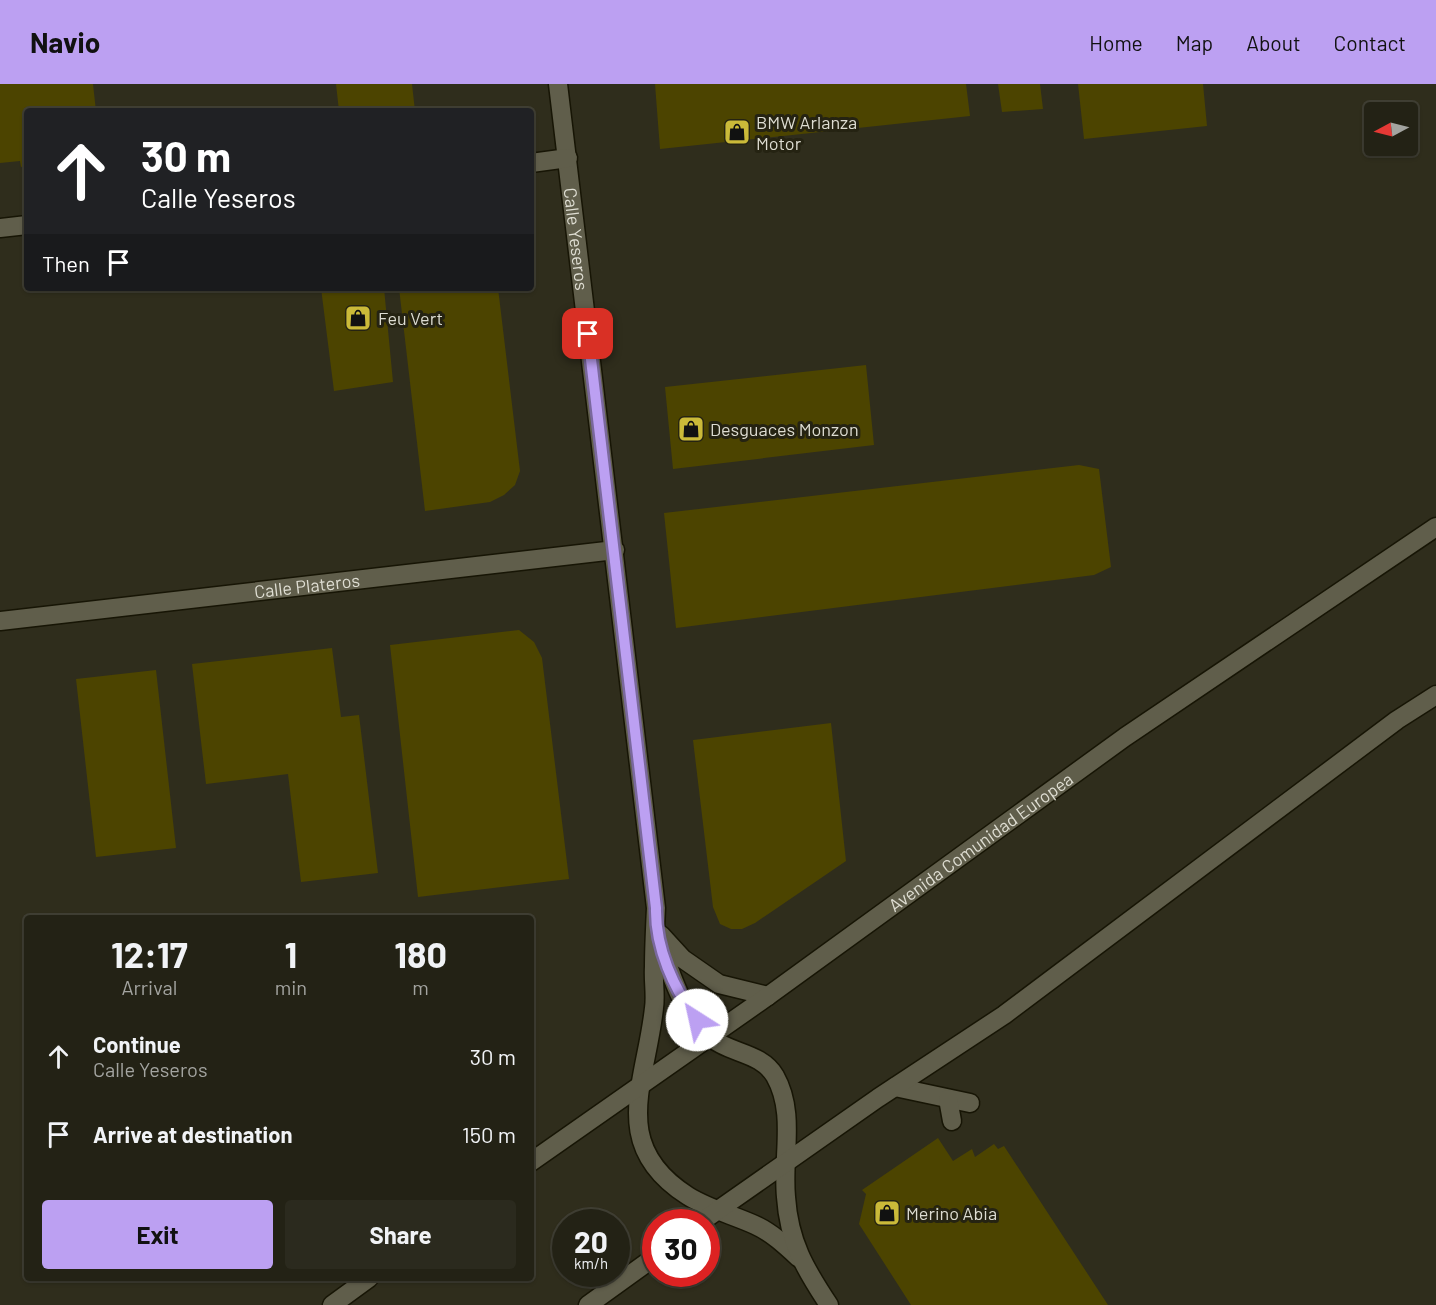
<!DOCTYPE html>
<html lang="en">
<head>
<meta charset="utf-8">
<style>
	:root { --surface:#232215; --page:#2b2a1e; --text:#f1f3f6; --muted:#a3a4a0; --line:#403f34; --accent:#bca0f2 }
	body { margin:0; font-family:Barlow,sans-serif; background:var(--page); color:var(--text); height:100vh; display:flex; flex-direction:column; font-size:22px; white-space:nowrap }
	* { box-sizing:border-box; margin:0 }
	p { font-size:20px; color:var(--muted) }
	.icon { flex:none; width:33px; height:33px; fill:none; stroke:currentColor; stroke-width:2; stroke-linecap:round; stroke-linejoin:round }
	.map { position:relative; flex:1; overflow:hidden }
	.details { position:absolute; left:24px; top:831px; width:510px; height:366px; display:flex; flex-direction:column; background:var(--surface); border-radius:6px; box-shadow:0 2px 4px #0004,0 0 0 2px var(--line) }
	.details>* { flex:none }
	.banner { position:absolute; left:24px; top:24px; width:510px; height:183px; border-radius:6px; box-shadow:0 2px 4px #0004,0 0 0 2px var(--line); background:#202124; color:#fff; overflow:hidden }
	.needle { width:39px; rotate:263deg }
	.controls { position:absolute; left:1364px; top:18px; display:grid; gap:12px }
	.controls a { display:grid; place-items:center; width:54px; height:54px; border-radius:6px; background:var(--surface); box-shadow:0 2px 4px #0004,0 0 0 2px var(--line); font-size:30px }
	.speed { position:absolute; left:552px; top:1125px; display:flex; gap:12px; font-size:30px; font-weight:700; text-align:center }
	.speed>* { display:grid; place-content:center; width:78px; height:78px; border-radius:50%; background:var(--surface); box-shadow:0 2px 4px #0004,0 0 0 2px var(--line); line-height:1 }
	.speed small { font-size:15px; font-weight:400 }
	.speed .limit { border:9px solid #d22; background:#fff; color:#111 }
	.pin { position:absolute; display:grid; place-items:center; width:51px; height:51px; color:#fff; margin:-26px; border-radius:12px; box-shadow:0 3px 9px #0006 }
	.me { position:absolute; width:66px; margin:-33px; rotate:325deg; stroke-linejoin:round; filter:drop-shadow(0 0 4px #0008) }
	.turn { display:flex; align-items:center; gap:21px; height:126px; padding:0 18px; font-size:27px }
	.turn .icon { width:78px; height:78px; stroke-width:2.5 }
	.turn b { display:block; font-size:42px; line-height:51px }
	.then { display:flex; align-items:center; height:57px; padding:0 18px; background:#0003; gap:12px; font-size:22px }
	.eta { display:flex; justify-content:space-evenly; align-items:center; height:102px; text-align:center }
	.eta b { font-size:36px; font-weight:700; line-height:42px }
	.action { display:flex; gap:12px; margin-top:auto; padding:12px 18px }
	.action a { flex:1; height:69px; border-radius:6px; background:var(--accent); color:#111; font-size:24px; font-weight:700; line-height:69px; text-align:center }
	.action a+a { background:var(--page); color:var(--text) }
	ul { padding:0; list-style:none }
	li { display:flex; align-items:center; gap:18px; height:78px; padding:0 18px }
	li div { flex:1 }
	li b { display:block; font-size:22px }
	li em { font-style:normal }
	header { display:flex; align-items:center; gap:36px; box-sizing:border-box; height:84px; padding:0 30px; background:var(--accent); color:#111 }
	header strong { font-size:28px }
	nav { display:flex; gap:33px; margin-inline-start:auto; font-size:21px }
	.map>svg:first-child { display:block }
	.building { fill:#4c4400 }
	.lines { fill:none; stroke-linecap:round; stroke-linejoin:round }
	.minor-casing { stroke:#171505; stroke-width:21 }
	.minor { stroke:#605e4b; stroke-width:18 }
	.route-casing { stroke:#7a689d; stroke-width:15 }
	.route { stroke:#bca0f2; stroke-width:10 }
	.labels { text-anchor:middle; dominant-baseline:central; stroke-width:6; stroke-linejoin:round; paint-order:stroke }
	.poi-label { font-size:18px; fill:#deddd2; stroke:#252312; text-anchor:start }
	.street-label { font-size:18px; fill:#deddd2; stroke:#252312 }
</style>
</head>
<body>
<header>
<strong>Navio</strong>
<nav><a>Home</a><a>Map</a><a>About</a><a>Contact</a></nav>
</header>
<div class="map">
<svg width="1436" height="1221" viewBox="0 0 1436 1221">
	<rect width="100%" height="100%" fill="#2f2d1c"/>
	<path class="building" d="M0,0h93l3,27h-69v55l-6,1 -1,-6 -20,2z
		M336,0h76l3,27h-76z
		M655,0h311l4,32 -310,33z
		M998,0h42l3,25 -41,3z
		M1078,0h125l4,42 -123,13z
		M321,204h63l9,94 -59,9z
		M399,204h99l22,183 -5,14 -11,10 -14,7 -65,9z
		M866,281l8,80 -201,24 -8,-82z
		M1079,381l20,4 12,98 -17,8 -418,53 -12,-115z
		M519,546l15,12 8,16 27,221 -151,18 -28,-252z
		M332,564l9,69 18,-2 19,158 -77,9 -13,-108 -82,10 -14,-120z
		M156,586l20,178 -80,9 -20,-178z
		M831,639l15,138 -91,62 -13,6h-11l-11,-5 -7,-17 -20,-167z
		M938,1054l15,23 19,-12 3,8 19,-13 4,5 6,-3 104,159h-197l-52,-81 7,-30 -4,-4z"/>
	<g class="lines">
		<defs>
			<g id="minor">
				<path id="s1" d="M558,0l98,824c-1,20 -2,40 -2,59 -1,14 2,28 0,41 -8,75 -46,137 34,188 21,13 45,19 67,29 16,7 31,21 44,33"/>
				<path d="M531,79l37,-5"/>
				<path d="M0,144l27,-3"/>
				<path id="s2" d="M0,537l615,-71"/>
				<path d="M661,851l22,24 36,25 49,12"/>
				<path d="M658,853c12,34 23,75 52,100 20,17 51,15 65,39 21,37 7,80 11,121 3,45 19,72 43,108"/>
				<path d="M895,1003l75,16"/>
				<path d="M948,1015l4,22"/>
				<path id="s3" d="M531,1078l237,-166 357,-259 311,-210"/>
				<path d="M701,1138l177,-124 126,-83 393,-295 39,-25"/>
				<path d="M332,1221l37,-27"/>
				<path d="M588,1221l68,-49"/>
			</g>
		</defs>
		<use href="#minor" class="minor-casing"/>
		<use href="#minor" class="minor"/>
	</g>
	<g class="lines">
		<defs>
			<path id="route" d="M588,250l68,574c-1,40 18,81 41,112"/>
		</defs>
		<use href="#route" class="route-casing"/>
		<use href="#route" class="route"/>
	</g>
	<defs>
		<symbol id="shop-square" viewBox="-11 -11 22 22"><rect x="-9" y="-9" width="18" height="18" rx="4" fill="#cbba39" stroke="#252312"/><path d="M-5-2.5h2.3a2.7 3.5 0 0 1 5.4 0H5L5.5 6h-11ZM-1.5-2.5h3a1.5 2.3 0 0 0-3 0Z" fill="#111"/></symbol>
	</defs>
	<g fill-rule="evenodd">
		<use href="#shop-square" x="722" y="33" width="30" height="30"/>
		<use href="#shop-square" x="343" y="219" width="30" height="30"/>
		<use href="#shop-square" x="676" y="330" width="30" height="30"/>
		<use href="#shop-square" x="872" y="1114" width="30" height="30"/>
	</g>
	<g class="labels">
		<g class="poi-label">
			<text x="756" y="38">BMW Arlanza<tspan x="756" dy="21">Motor</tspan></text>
			<text x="378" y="234">Feu Vert</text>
			<text x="710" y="345">Desguaces Monzon</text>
			<text x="906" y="1129">Merino Abia</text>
		</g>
		<g class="street-label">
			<text stroke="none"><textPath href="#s1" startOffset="156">Calle Yeseros</textPath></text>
			<text stroke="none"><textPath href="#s2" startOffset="309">Calle Plateros</textPath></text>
			<text stroke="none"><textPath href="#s3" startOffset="552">Avenida Comunidad Europea</textPath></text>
		</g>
	</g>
</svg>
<div class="controls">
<a><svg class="needle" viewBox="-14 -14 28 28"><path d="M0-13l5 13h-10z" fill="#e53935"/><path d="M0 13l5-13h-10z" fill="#a3a4a0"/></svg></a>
</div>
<div class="speed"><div>20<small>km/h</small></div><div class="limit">30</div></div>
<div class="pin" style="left:588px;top:250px;background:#d93025"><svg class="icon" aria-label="arrive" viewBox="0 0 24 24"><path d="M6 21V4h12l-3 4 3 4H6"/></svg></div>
<svg class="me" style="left:697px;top:936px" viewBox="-20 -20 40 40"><circle r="19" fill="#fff"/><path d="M0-13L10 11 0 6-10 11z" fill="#bca0f2"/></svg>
<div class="banner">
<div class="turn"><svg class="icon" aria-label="ahead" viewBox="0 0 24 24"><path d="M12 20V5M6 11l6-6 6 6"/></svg><div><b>30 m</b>Calle Yeseros</div></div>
<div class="then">Then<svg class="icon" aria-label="arrive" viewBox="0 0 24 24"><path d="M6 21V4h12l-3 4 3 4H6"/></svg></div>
</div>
<section class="details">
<div class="eta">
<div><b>12:17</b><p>Arrival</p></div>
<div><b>1</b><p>min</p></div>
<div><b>180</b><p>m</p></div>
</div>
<ul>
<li><svg class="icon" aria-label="ahead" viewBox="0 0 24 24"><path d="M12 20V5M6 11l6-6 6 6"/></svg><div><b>Continue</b><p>Calle Yeseros</p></div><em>30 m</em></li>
<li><svg class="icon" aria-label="arrive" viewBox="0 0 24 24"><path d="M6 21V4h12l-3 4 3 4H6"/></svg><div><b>Arrive at destination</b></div><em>150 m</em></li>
</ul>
<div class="action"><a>Exit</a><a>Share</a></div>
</section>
</div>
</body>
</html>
